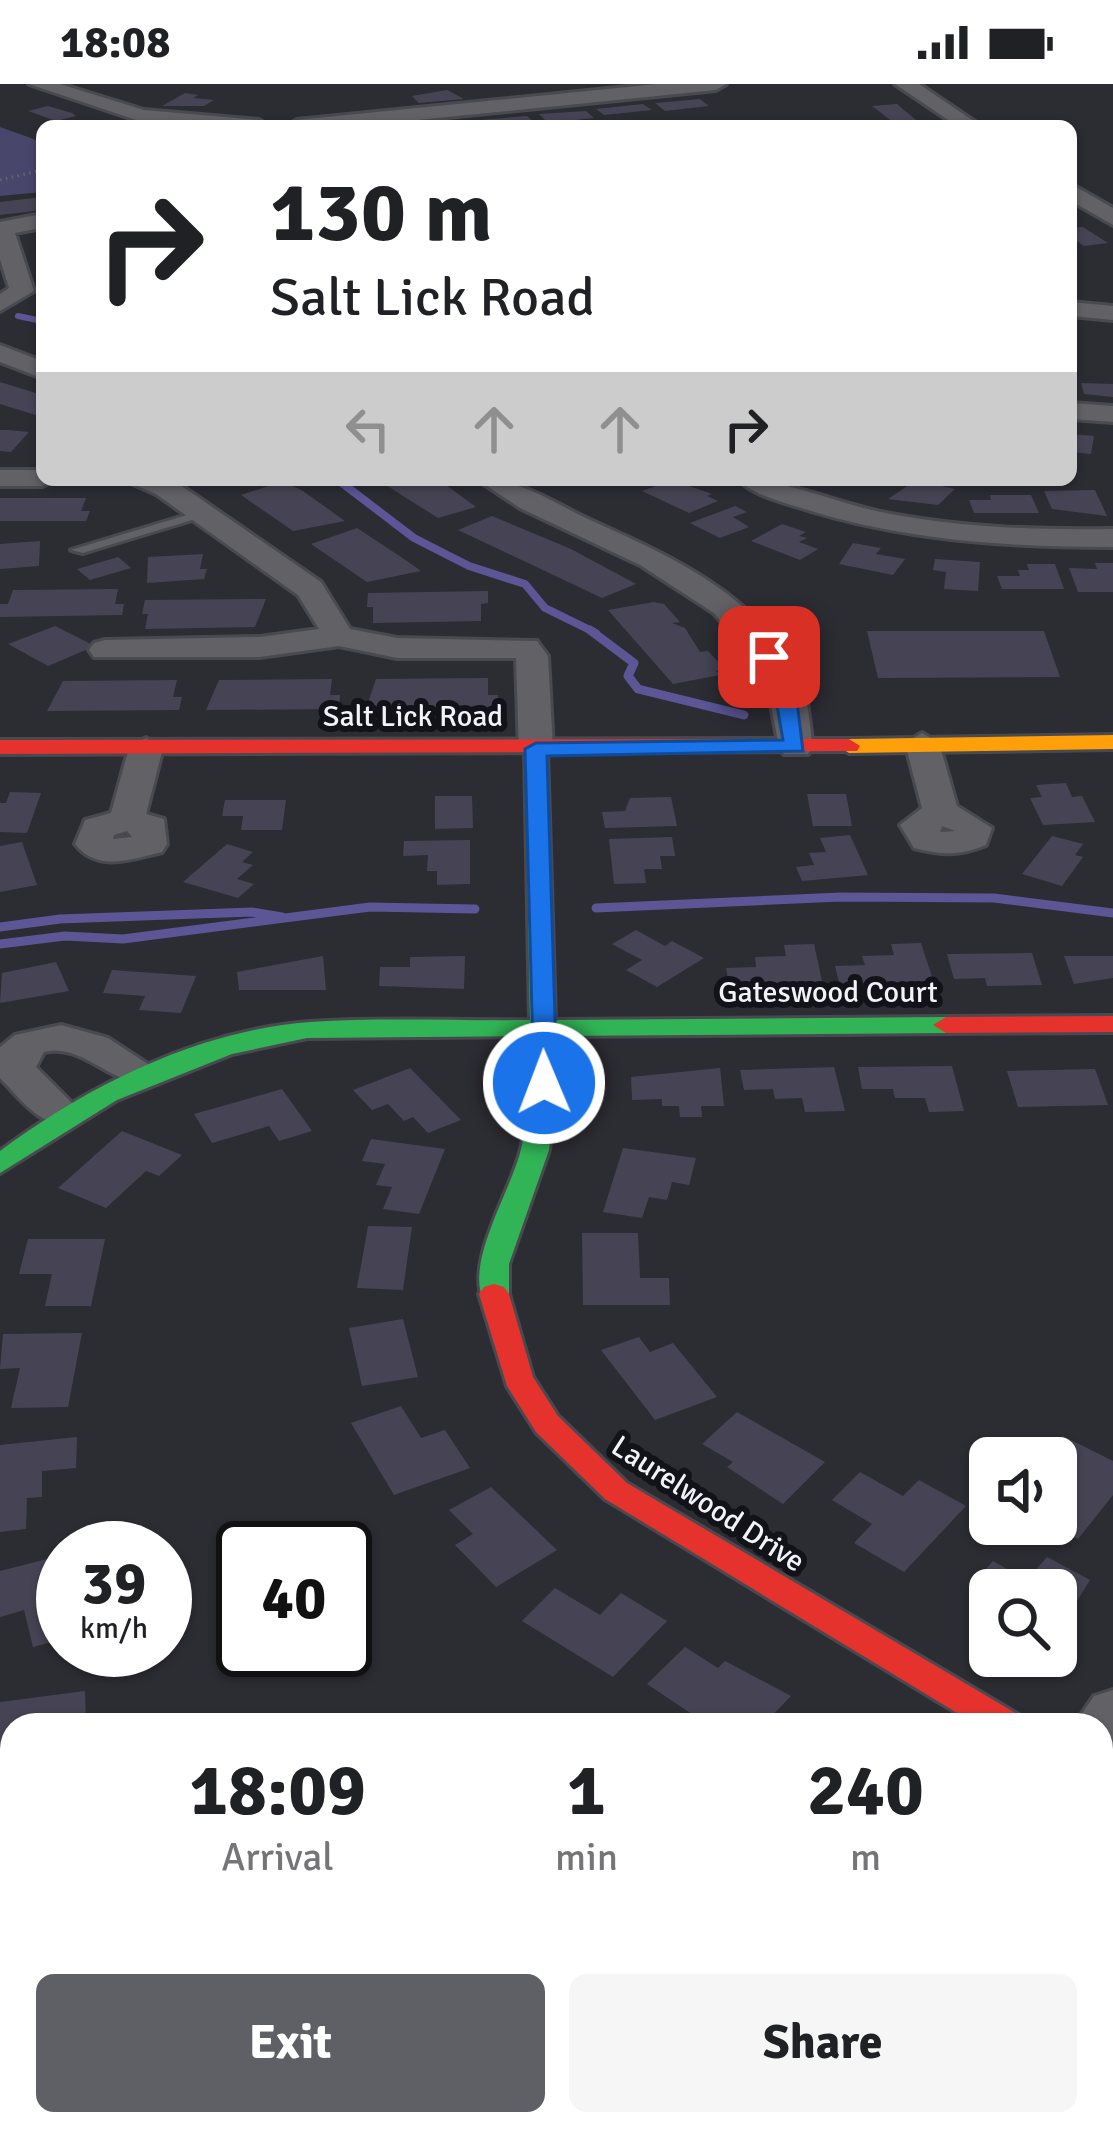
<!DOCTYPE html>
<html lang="en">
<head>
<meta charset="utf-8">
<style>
	:root { --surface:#fff; --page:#f6f6f6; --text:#202124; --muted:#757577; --accent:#5f6065 }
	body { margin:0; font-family:Signika,sans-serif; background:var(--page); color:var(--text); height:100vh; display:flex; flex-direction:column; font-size:45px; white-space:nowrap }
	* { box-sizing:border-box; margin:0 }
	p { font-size:39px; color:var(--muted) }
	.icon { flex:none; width:66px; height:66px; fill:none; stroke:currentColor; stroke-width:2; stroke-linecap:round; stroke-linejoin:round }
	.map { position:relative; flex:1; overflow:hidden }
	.drawer { position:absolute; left:0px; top:1629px; width:1113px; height:423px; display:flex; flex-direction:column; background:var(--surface); border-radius:36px 36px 0 0; box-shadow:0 3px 9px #0004 }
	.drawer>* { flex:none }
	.hud { position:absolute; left:36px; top:36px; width:1041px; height:366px; border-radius:18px; box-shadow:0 3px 9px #0004; background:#fff; color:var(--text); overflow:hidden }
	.fabs { position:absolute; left:969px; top:1353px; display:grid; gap:24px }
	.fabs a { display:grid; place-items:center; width:108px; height:108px; border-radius:18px; background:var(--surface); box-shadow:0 3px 9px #0004; font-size:60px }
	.speed { position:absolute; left:36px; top:1437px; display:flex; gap:24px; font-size:60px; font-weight:700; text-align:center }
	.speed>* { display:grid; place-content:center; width:156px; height:156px; border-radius:50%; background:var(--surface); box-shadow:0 3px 9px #0004; line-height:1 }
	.speed small { font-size:30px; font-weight:400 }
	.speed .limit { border:6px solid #111; border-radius:18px; background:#fff; color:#111 }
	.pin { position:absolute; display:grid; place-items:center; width:102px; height:102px; color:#fff; margin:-51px; border-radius:24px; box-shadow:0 6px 18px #0006 }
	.me { position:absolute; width:132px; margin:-66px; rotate:359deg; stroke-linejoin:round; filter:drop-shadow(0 0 9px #0008) }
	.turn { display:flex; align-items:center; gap:42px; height:252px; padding:0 36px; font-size:54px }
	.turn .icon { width:156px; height:156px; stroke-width:2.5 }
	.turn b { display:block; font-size:84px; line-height:102px }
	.lanes { display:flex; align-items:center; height:114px; padding:0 36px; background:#0003; justify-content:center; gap:60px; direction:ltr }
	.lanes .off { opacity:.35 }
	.eta { display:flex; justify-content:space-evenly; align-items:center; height:204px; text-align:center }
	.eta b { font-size:72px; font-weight:800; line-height:84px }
	.button { display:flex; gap:24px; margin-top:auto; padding:24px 36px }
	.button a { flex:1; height:138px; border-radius:18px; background:var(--accent); color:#fff; font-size:48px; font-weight:800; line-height:138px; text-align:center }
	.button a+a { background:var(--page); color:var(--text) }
	.status { display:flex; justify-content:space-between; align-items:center; height:84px; padding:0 60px; background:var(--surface); direction:ltr }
	.status svg { height:33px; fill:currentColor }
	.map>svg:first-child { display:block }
	.green { fill:#49466c }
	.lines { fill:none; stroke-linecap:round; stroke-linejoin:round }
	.stream-far2 { stroke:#5c5596; stroke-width:6 }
	.stream-far1 { stroke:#5c5596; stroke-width:8 }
	.stream { stroke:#5c5596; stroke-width:9 }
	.building { fill:#464454 }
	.lane-casing { stroke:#494950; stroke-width:6 }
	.street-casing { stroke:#494950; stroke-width:6 }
	.fast-casing { stroke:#494950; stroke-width:6 }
	.slow-casing { stroke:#494950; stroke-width:6 }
	.jam-casing { stroke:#494950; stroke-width:6 }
	.path { stroke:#66666b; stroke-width:3; stroke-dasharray:1.5 4.5; stroke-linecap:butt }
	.lane { fill:#616166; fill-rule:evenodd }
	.street { fill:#616166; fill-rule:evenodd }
	.fast { fill:#30b455; fill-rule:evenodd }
	.slow { fill:#ff9f0a; fill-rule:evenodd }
	.jam { fill:#e5322d; fill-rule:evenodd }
	.route { fill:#1a73e8; stroke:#114b97; stroke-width:3 }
	.labels { text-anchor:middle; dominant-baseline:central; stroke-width:12; stroke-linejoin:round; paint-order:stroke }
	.street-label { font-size:30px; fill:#f2f2fb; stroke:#121218 }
</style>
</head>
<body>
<div class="status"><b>18:08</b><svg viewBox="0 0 49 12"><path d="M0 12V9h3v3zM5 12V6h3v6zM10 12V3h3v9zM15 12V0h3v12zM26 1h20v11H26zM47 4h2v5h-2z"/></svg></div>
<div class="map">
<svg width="1113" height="2050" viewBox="0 0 1113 2050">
	<rect width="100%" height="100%" fill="#2c2c33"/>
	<path class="green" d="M0,43l42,15v50l-42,4z"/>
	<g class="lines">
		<path class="stream-far2" d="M18,232l24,5"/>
		<path class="stream-far1" d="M338,396l76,58 55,28 56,18 20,24 51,25"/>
		<path class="stream" d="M590,546l44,33 -6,13 10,13 106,26
			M596,824l245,-11 153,1 119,15
			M0,843l60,-8 192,-7 30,5
			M0,860l65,-8 58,3 247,-32 105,2"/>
	</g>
	<path class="building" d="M447,6l17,9 -45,4 -7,-7z
		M185,9l13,2 -5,3 21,2 -10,6h-42z
		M700,15l9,7 -44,5 -10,-8z
		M643,20l9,6 -48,5 -8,-6z
		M897,20l19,16 -23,2 -21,-16z
		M48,22l24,7 4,3 -20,5 -28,-10z
		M586,27l8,7 -46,5 -9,-9z
		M527,32l9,8 -51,2 -6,-6z
		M42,113v13l-42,5v-13z
		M1083,143l25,16 -24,3 -13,-9v-9z
		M0,298l42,13v22l-42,-13z
		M1081,299l32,1v13l-29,-3z
		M0,346h8l21,2 -18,20 -11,-1z
		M1071,350l23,2 -3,18 -20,-2z
		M378,396h61l37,27 -38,11z
		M672,396l40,14 -5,2 11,5 -29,12 -47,-22z
		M916,396l39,9 -17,16 -50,-6z
		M283,397l20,10 42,30 -52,10 -52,-36z
		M1095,406l12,26 -55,-7 -8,-18z
		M990,411h41l8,18h-65l-5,-13h22z
		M0,414h86l-5,13h9l-4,10h-86z
		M735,422l12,6 -14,5 16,10 -29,11 -30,-15z
		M492,432l79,33 65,35 -34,14 -144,-68z
		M782,440l24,8 -7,4 8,2 -8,4 19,7 -18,11 -49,-19z
		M357,444l47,31 17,12 -54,11 -56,-38z
		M40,457l-1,25 -39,3v-25z
		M853,459l28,5 -5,6 29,5 -12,16 -54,-11z
		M203,470l-3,15h7l-3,10 -57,4 1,-26z
		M118,473l13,11 -41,12 -13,-11z
		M935,475l45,3 -2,29 -34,-2 2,-17 -13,-2z
		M1095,479h18v29h-35l-9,-24 28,1z
		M1027,480h28l9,25h-62l-5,-13h23l-2,-6h11z
		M118,505l-3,15h9l-2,11 -122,2v-13h8l5,-14z
		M488,507v12l-7,1v17l-108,2v-16h-6l1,-14z
		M266,515l-11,28 -110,2 3,-15h-6l3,-14z
		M654,518l10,2 16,18 -8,1 13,5 15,24 8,-1 17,18 -9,2 4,4 -47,9 -65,-74z
		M55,542l40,20 -47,20 -40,-22z
		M867,547h177l16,46 -182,1z
		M488,594v17h10v14h-132l10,-30z
		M332,595l-2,16h10l-1,14 -133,1 13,-30z
		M177,596l-4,17h9l-3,13 -132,1 16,-30z
		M1066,699l6,14 10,-1 13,26 -52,3 -13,-27 12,-1 -6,-12z
		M10,708l31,1 -14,40 -27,-1v-29h6z
		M807,710h39l6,32h-39z
		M435,712h37l1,32 -38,1z
		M671,713l6,29 -72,2 -3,-16 23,-1 5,-13z
		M225,716h61l-4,30h-41l2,-14h-21z
		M850,751l18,40 -66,6 -6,-14 18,-2 -5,-12 17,-1 -6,-14z
		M1052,752l31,8 -8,11 8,2 -21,29 -40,-12z
		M672,753l3,19h-15l2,13h-18l2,14 -32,1 -5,-45z
		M470,756v44l-33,1v-14h-10l1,-16 -25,1 1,-15z
		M22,758l15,43 -37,7v-46z
		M227,760l26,8 -11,10 11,3 -16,14 17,5 -16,14 -55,-16z
		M636,846l29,16 7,-5 32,17 -47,29 -31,-17 16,-10 -30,-16z
		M921,859l13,40 -94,3 -5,-20 30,-1 -3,-9 32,-1 -3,-11z
		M814,860l9,42 -93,2 -4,-20 30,-1 -1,-10 31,-1 -2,-11z
		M1032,869l10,32 -55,1 -2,-8 -31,1 -7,-25z
		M323,872l3,34h-87l-2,-18z
		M465,872l-1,33 -85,-3 1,-19h30v-10z
		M1064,872h49v22l-39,6z
		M56,878l13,29 -69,12 2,-30z
		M112,886l84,6 -15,37 -42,-3 6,-14 -42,-3z
		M952,982l12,45 -35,1 -4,-14h-30l-2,-9h-31l-4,-22z
		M834,983l11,44 -40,1 -3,-14 -27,1 -2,-10 -29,1 -4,-20z
		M410,984l51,52 -33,13 -15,-16 -9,4 -16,-17 -16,6 -19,-20z
		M720,984l4,38h-23l1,11h-22l-1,-11h-17v-7l-30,1 -1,-23z
		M1095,985l13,36 -90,2 -11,-36z
		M282,1005l30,42 -33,10 -10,-15 -57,17 -18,-29z
		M122,1047l60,24 -23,21 -13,-5 -40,37 -48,-20z
		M371,1055l74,10 -26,65 -36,-5 9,-22 -16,-2 9,-21 -23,-3z
		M623,1064l73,10 -7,27 -17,-3 -5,18 -18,-3 -7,21 -39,-6z
		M368,1142l44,1 -9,63 -46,-2z
		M582,1149h56l2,45h29l1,27h-87z
		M28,1155h77l-14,67h-46l7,-32h-33z
		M403,1235l15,58 -56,9 -13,-58z
		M82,1249l-14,74 -57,1 9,-40 -20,1 3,-35z
		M639,1253l11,15 23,-9 44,54 -62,23 -54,-70z
		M401,1322l20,32 24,-8 25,38 -76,27 -43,-72z
		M737,1328l88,50 -42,42 -56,-37 6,-5 -31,-18z
		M1063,1352l50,25v34l-35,44 -29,-15h7l2,-57 -2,-9h-12z
		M77,1353l-1,31 -34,3v26l-15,1 -1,31 -26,3v-87z
		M860,1388l43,24 16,-16 47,26 -62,66 -50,-29 18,-19 -40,-24z
		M491,1403l66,63 -61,37 -41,-42 18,-11 -24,-24z
		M63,1471v84l-30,8 -9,-37 -24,7v-46z
		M1047,1473l43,23 -34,55v-45l-66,3 -17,-9 20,-23 34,19z
		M555,1504l45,27 21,-22 46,28 -54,56 -91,-56z
		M685,1563l33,21 7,-7 66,35 -28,29h-55l-61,-41z
		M85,1607l1,34h-74v67l-12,1v-91z
		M0,1758h12v122h-12z
		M1113,1833v94l-12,3v-95z
		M767,2040h71l5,10h-103z"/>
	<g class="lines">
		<defs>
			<path id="lane" d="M200,427l12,3 -129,39 -12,-3z"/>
			<path id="street" d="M29,0h31l84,26 115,10 10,6 -127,-4z
				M657,0h69l-10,6 -358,36h-71l10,-6z
				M895,0h24l62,42h-24z
				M1071,100l42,24v17l-42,-24z
				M42,130v14l-27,5 19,58 -34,20v-17l9,-6 -9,-29v-37z
				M1071,218l42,4v14l-42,-4z
				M0,261l42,16v17l-42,-16z
				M1071,319l42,3v16l-42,-3z
				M0,386h42v10h13l-13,6h-42z
				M124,396l52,2 145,100 29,47 47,9 140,3 11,15 5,94 -17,10 -17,-10 -3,-92h-119l-58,-12 -79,11h-166l-5,-7 5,-7 11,-3 155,-3 59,-8 -21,-34 -142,-101z
				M478,396c45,0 70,20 110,39 80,36 167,74 210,156 11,22 11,49 15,72l-5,7h-24l-5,-7 -14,-73 -51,-61 -74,-48 -120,-57z
				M739,396c53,0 100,25 152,34 74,14 148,16 222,15v18c-108,0 -212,-7 -315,-40 -19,-6 -46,-13 -59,-27z
				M922,649l17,10 18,63 35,22 -6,17c-27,11 -44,10 -72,3l-14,-23 22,-17 -17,-65zM942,742l13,5 -15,1z
				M146,654l17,10 -17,66 18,5 3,25 -5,8c-30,7 -64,21 -87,-8l10,-24 26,-7 18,-65zM127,747l5,6 -19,2 1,-4z
				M61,941l47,13 52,34 -6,9c-41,10 -68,-39 -110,-29l-8,15 47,47 -6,9c-34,9 -55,-23 -77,-45v-31l15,-12z
				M1113,1606v55l-12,5v-25h-27l20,-29z
				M0,1956h12v58h-12z"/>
			<path id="fast" d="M536,659l11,7 8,270 391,-3 13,8 -13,8 -390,3 1,47 -8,67 -40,114v30l-5,7h-20c-20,-38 28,-112 37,-152 9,-37 10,-75 9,-113l-223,2 -75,16 -115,46 -117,73v-22c87,-65 199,-121 310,-129 72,-5 147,-1 220,-2l-5,-270z"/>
			<path id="slow" d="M1113,651v14l-264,4 -11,-7 11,-7z"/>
			<path id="jam" d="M849,655l11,7 -3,5 -857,3v-14z
				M1113,932v16l-167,1 -13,-8 13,-8z
				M494,1200l10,3 5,7 24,83 25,39 69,67 392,232 5,10h-47l-372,-226 -69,-67 -29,-46 -28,-92 5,-7z
				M1101,1682l12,4v34l-12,-4z"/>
		</defs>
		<use href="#lane" class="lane-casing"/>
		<use href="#street" class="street-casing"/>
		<use href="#fast" class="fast-casing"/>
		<use href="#slow" class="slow-casing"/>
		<use href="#jam" class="jam-casing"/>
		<path class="path" d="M0,96l42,-10"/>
		<use href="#lane" class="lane"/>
		<use href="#street" class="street"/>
		<use href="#fast" class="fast"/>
		<use href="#slow" class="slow"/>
		<use href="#jam" class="jam"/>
	</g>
	<path class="route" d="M769,567l25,26 9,74 -256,5 10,327 -4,6h-19l-9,-340 11,-6 247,-3 -11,-63 -14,-20z"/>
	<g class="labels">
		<g class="street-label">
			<text x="413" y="632">Salt Lick Road</text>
			<text x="828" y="908">Gateswood Court</text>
			<text transform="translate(708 1420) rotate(33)">Laurelwood Drive</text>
		</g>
	</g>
</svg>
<div class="fabs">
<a><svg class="icon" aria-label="sound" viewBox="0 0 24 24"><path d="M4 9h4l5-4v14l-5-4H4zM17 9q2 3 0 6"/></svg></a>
<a><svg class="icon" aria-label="search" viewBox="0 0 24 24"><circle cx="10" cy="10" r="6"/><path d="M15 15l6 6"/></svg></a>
</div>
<div class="speed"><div>39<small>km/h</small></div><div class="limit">40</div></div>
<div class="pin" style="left:769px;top:573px;background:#d93025"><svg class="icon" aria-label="arrive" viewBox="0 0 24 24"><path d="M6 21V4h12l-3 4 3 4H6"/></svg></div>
<svg class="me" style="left:544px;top:999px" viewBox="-20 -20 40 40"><circle r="17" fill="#1a73e8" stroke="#fff" stroke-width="3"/><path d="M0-11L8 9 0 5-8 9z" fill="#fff"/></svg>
<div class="hud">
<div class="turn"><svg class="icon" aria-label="right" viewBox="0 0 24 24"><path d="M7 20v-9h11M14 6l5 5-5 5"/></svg><div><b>130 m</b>Salt Lick Road</div></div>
<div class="lanes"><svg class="icon off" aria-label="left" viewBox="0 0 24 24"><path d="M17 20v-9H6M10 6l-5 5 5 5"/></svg><svg class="icon off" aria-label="ahead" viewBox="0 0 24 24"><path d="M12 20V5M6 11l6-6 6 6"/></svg><svg class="icon off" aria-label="ahead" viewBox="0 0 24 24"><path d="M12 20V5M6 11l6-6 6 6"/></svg><svg class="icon" aria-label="right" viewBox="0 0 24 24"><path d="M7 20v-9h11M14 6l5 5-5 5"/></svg></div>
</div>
<section class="drawer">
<div class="eta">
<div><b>18:09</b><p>Arrival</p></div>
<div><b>1</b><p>min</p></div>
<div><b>240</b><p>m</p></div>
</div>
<div class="button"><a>Exit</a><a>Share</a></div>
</section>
</div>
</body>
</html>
